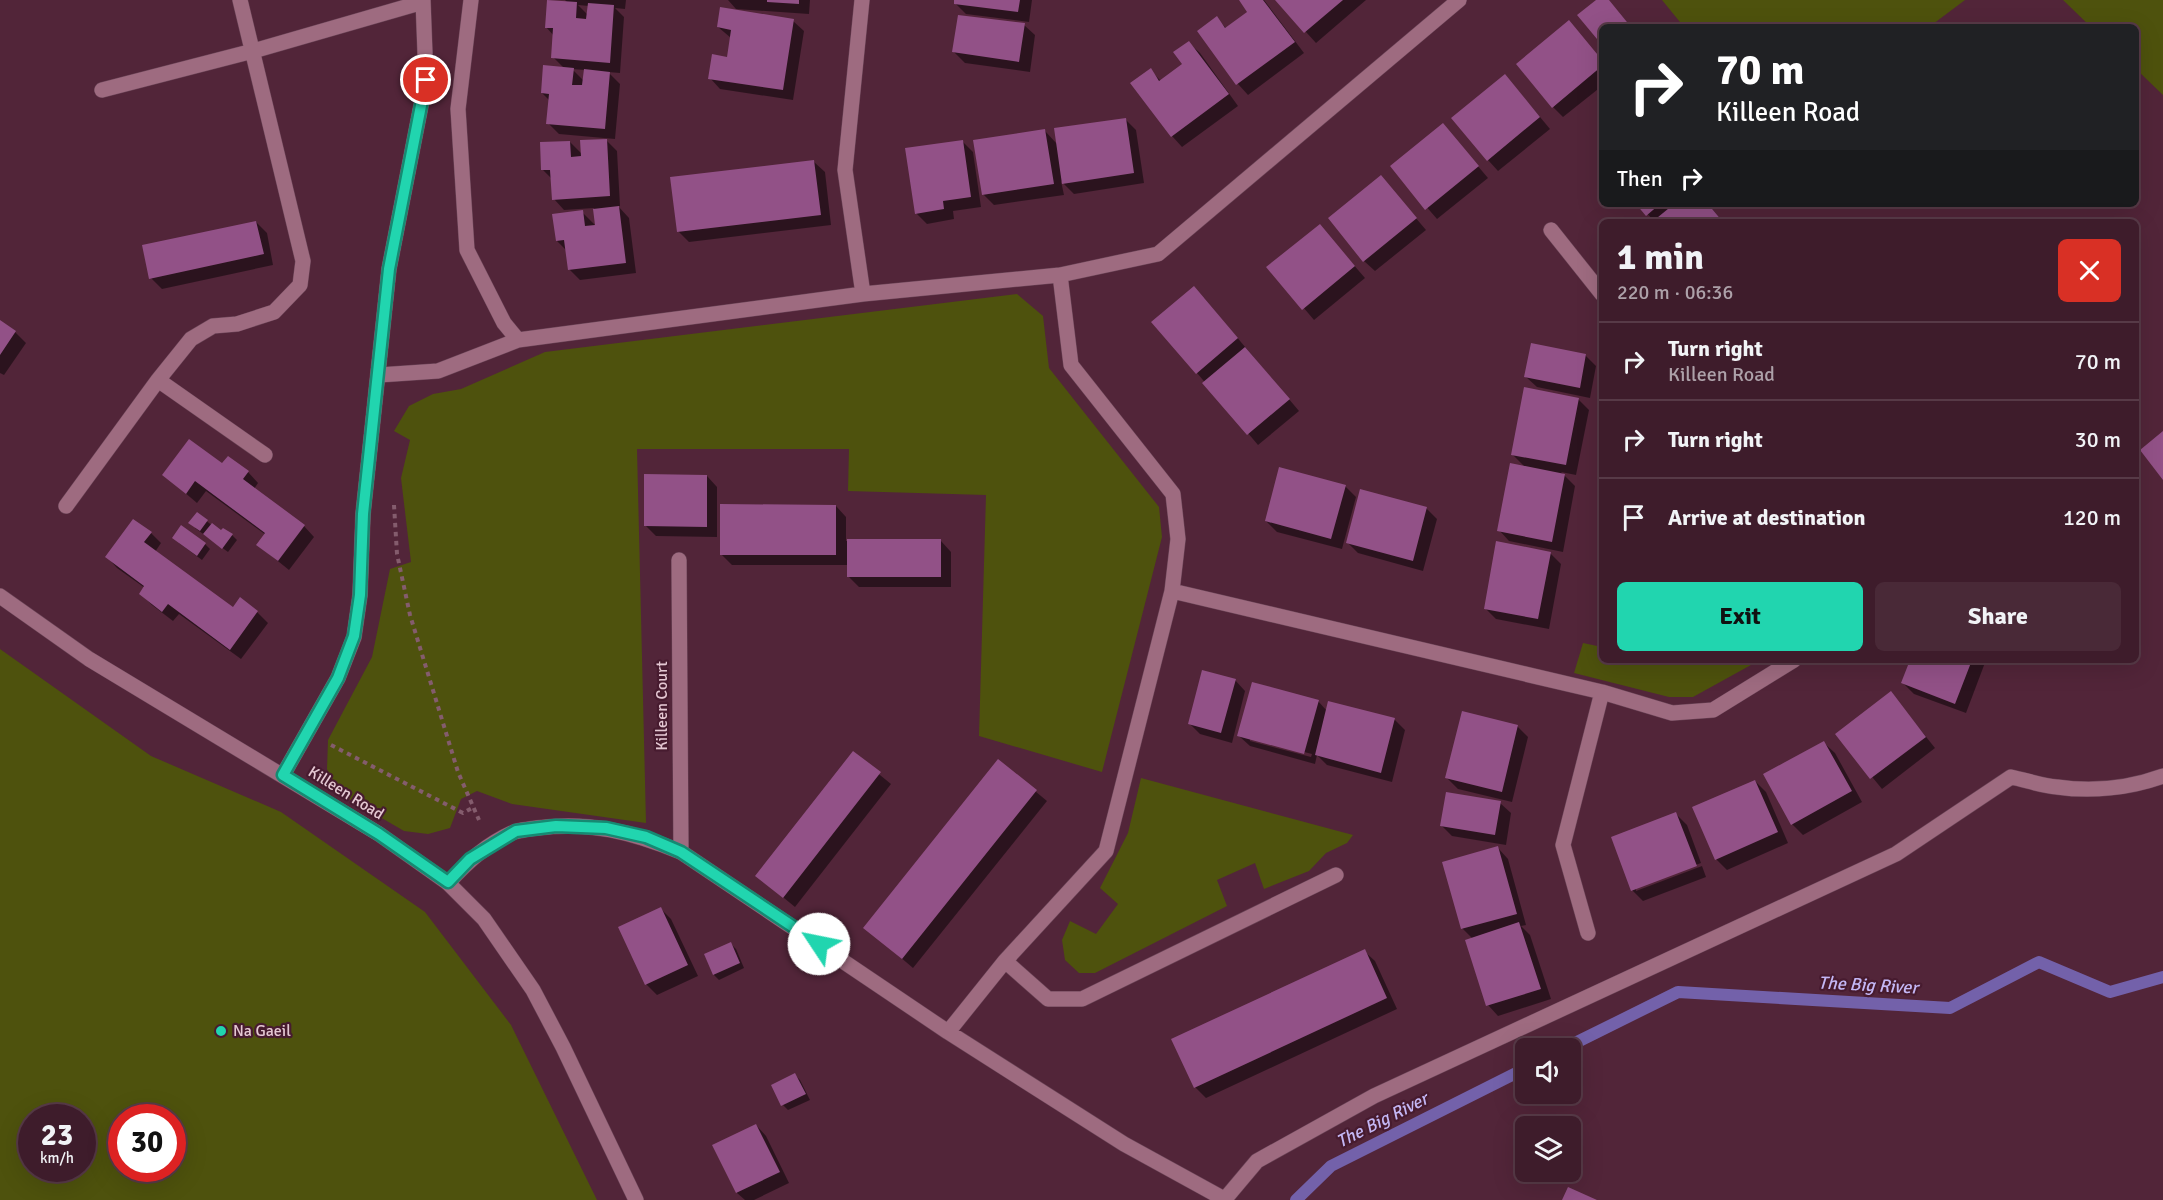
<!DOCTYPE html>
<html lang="en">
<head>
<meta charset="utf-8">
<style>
	:root { --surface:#3e1c2b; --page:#492937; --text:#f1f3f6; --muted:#ada1a9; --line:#573a47; --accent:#21d5af }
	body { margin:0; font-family:Signika,sans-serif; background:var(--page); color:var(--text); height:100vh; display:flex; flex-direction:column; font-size:22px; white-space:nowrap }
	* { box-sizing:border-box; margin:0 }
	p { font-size:20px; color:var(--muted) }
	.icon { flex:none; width:33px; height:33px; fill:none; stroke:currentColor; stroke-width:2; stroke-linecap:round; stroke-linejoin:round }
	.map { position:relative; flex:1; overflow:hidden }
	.side { position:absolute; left:1599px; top:219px; width:540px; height:444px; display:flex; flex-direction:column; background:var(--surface); border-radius:9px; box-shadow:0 6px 24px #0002,0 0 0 2px var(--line) }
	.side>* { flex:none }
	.guide { position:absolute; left:1599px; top:24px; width:540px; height:183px; border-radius:9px; box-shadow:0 6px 24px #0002,0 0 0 2px var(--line); background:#202124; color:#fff; overflow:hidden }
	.tools { position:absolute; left:1515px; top:1038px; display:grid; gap:12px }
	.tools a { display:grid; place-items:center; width:66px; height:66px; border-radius:9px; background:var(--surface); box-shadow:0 6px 24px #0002,0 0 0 2px var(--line); font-size:30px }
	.speed { position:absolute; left:18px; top:1104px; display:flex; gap:12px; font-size:30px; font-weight:700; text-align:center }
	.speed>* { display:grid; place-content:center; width:78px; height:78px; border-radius:50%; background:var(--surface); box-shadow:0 6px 24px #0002,0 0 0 2px var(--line); line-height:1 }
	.speed small { font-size:15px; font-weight:400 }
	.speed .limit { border:9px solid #d22; background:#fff; color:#111 }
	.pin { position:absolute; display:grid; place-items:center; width:51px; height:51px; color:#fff; margin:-26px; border:3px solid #fff; border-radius:50%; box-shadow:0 2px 6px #0007 }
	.me { position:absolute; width:66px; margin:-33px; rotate:304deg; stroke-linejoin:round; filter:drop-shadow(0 0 4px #0008) }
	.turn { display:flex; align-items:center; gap:21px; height:126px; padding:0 18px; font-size:27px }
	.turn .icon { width:78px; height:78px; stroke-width:2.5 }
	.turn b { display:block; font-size:42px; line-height:51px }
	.then { display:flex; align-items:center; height:57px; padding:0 18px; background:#0003; gap:12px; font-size:22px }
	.round { display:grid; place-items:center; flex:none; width:63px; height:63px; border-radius:9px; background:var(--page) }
	.summary { display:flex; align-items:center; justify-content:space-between; height:102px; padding:0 18px }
	h1 { font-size:36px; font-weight:700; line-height:45px }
	.cta { display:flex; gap:12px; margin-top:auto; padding:12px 18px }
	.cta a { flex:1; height:69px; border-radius:9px; background:var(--accent); color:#111; font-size:24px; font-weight:700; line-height:69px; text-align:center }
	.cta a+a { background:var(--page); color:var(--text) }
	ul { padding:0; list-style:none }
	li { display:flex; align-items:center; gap:18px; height:78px; padding:0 18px; border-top:2px solid var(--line) }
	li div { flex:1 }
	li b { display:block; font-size:22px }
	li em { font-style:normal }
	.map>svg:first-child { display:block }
	.green { fill:#4e520d; fill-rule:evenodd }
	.shadow { fill:#0007; fill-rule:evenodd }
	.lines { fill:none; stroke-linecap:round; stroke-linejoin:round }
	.stream { stroke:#7361aa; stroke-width:12 }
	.building { fill:#925187 }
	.minor-casing { stroke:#6a4456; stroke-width:16 }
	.tertiary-casing { stroke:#6a4456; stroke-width:16 }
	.path { stroke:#845c6d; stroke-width:4; stroke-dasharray:4.5 4.5; stroke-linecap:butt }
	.minor { stroke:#9e6b80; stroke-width:15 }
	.tertiary { stroke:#9e6b80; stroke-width:15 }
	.route-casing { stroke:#158a72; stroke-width:15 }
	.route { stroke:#21d5af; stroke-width:10 }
	.poi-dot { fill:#21d5af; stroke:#471b2f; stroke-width:2 }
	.labels { text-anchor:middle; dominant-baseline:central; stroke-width:4.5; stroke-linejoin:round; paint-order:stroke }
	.street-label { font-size:16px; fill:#e5c8d3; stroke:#471b2f }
	.poi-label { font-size:16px; fill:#e5c8d3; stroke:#471b2f; text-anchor:start }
	.water-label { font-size:18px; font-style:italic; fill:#c4b7f5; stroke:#471b2f }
</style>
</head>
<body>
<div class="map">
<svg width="2163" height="1200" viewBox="0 0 2163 1200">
	<rect width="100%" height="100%" fill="#522539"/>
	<path class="green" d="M1662,0h303l-36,27h-245z
		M2063,0h100v95l-27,-26v-42h-45z
		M1017,294l26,22 6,52 110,139 3,30 -60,235 -123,-36 7,-241 -138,-4 1,-42h-212l9,374 -134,-19 -35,-13 -16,8 -11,29 -22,6 -24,-3 -67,-39 -10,-23 1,-29 44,-83 18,-88 21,-7 -10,-84 9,-38 -16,-9 15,-25 24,-12 28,-5 84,-37z
		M1583,643l19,4v13h158l-67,37h-24l-95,-24z
		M0,649l151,107 130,56 144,100 86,113 86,175h-597zM32,1118h50v50h-50zM122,1118h50v50h-50z
		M1141,778l212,57 -6,8 -21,10 -17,18 -45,18 -9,-26 -38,17 10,26 -132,67h-16l-14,-13 -3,-20 8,-19 26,13 22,-30 -18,-16 28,-55z"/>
	<path class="shadow" d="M565,0h61l-1,9 -10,-1 9,9 -4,56 -12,-1 12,12 -5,55 -56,-5 -11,-11 2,-22 -8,-8 23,-24 -12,-12 1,-21 -8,-9 22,-24zM578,5l11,1 -1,9zM572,69l13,1 -1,11z
		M728,0h82l-1,14 -73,-5z
		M956,0h76l-3,22 -63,-8 -11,-11z
		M1242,0h22l40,53 -56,42 -10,-11 -39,-53 17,-13 11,11 22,-16z
		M1277,0h89l-50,43z
		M793,21l11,10 -11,69 -73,-11 -10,-11 18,-20 3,-20 -13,-11z
		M1024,25l11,10 -5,37 -65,-9 -11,-11z
		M1189,43l11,10 38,53 -56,41 -10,-11 -22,-66 11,11 23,-17z
		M1602,60v26l-39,31 -10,-10z
		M1515,87l35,42 -52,42 -10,-11z
		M1125,119l11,11 8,53 -70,11 -13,-13 3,14 -70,10 -11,-11 62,-63 12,13z
		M1443,125l45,53 -51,41 -45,-52z
		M605,139l12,12 3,55h-2l11,12 7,55 -56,7 -11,-11 -2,-18 -10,-10 25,-29 14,14 -2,-18 -30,2 -10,-11 -2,-20 -9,-9 27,-28 13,13z
		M962,141l11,11 8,55 -28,4 1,8 -27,5 -11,-11z
		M814,162l11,10 6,53 -142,17 -11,-11z
		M1381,177l45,53 -51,41 -11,-10z
		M1638,204h70l15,18h-68z
		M256,222l11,11 6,32 -111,24 -11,-11z
		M1320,226l45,52 -51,42 -45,-53z
		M1204,298l95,113 -41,34 -61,-72z
		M0,321l15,11 11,11 -22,32 -4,-2z
		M1585,355l11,11 -6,32 -53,-11 -11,-10z
		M1578,399l11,11 -13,65 -15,-3 14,14 -12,66 -54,-11 -10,-11 27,-62 -14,-14z
		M222,465l26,7 10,11 -4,6 50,37 10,11 -25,33 -31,-25 8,-10 -60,-44 -9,12 -33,-28z
		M707,476l10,11v50l-61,-1 -10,-10z
		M1345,486l11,11 -14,52 -65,-17 -11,-11z
		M836,506l10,11v24h95l10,11v35h-92l-11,-11v-11h-116l-11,-11z
		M1426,508l11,11 -14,52 -65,-18 -10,-10z
		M197,514l24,18 11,3 5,5 -9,12 -33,-24z
		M151,533l10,10 -6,9 78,57 24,3 11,11 -27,36 -62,-45 -6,7 -21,-16 -11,-11 4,-6 -28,-20 -10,-11z
		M179,543l26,1 5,5 -8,11z
		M1498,543l53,11 10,10 -12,65 -53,-10 -11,-11z
		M1912,660h74l-20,53 -52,-19 -11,-11z
		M1235,680l10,11 -13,52 -32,-9 -10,-10z
		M1891,693l44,55 -53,41 -45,-55z
		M1318,701l9,10 3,-8 65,17 10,10 -13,52 -65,-17 -10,-10 -2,9 -65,-18 -11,-10zM1250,738l62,16 -1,3 -61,-16z
		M1517,726l11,11 -16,65 -54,-13 -11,-11z
		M1824,743l11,10 27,49 -59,33 -11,-11z
		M853,753l38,31 -96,123 -38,-31z
		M999,761l48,40 -134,167 -48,-41z
		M1755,781l11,11 22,51 -61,27 -11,-11z
		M1500,803l11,10 -5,32 -54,-9 -11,-11z
		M1676,814l11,11 14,38 -65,24v4l66,-25 4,11 -63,24 -11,-11z
		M1498,848l10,11 18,66 -5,1 9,9 21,64 -53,17 -10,-11 -15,-66 -11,-11z
		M661,909l10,10 27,57 -41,19 -11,-11z
		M731,944l5,5 8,19 -25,12 -5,-5 -9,-20z
		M1364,951l11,10 22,48 -191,89 -11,-11 -22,-47z
		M795,1075l5,5 10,20 -22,10 -5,-5 -10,-19z
		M756,1125l10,11 23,47 -35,17h-9l-8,-7 -23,-47z"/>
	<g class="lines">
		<path class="stream" d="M1565,1048l113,-56 272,16 89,-46 71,30 53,-15
			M1296,1200l35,-34 195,-98"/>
	</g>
	<path class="building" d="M547,0l30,2 -1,16 10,1 2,-16 26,2 -4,58 -59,-5 2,-30h-8z
		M767,0h32v4l-32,-2z
		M954,0h66l-2,12 -64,-8z
		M1239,0h24l32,42 -59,43 -39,-54 20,-15 8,12 22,-16z
		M1275,0h68l-39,33z
		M1596,0h13l22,27h-29v18l-25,-30z
		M720,7l74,12 -11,71 -75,-11 4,-25 15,3 4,-27 -14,-3z
		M958,15l67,8 -6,39 -67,-10z
		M1569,20l33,40v6l-50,42 -36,-44z
		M1189,41l40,53 -58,43 -41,-54 21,-15 8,13 23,-17 -9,-12z
		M543,65l31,3 -2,17h10l2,-16 26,3 -5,57 -59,-5 3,-30 -8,-1z
		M1505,74l35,43 -53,44 -36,-43z
		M1126,118l8,55 -72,11 -8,-56z
		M1443,123l36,43 -54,44 -35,-44z
		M1045,129l9,55 -72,11 -9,-55z
		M607,139l3,57 -58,4 -2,-30h-9l-1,-28 30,-1 1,16 10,-1 -1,-16z
		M963,140l8,57 -28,4 1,8 -29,5 -10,-66z
		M814,160l7,55 -144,17 -7,-55z
		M1381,175l36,43 -54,44 -35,-44z
		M1636,204h24l-14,12z
		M1674,204h34l15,18h-71z
		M619,206l7,57 -58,7 -4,-30 -8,1 -4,-27 31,-4 2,16 10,-1 -2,-16z
		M256,221l8,33 -115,25 -7,-34z
		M1320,224l35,42 -53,44 -36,-43z
		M1194,286l44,52 -42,36 -45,-52z
		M0,320l16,11 -16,24z
		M1531,343l55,11 -6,34 -56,-11z
		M1245,347l45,52 -43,36 -45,-52z
		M1524,387l55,11 -13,67 -55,-10z
		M2163,431v49l-23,-30z
		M189,439l33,24 6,-7 21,15 -6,8 62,46 -27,36 -22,-16 9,-12 -70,-52 -9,13 -24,-19z
		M1510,463l55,11 -13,68 -55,-11z
		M1279,467l67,18 -15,54 -66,-18z
		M644,474l63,1v52l-63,-1z
		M1360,489l67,18 -14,54 -67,-18z
		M720,504l116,1v50h-116z
		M197,512l11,8 -8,11 -12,-8z
		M133,519l19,13 -8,10 89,65 7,-10 18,14 -28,39 -62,-46 -6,8 -23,-18 5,-8 -39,-29z
		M212,523l9,7 2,-2 10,6 -11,15 -19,-15z
		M181,525l25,18 -9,13 -25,-18z
		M847,539h94v38h-94z
		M1496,541l55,11 -13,67 -54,-10z
		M1910,660h62l-17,44 -54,-21z
		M1202,670l34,9 -15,54 -33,-9z
		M1252,682l67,18 -15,54 -67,-18z
		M1891,691l35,46 -56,42 -35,-45z
		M1328,701l67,17 -14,55 -66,-18z
		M1462,711l56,14 -16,67 -57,-14z
		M1824,741l28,50 -61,34 -28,-51z
		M853,751l28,21 -98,126 -28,-22z
		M998,759l39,31 -135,169 -39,-31z
		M1755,780l23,52 -63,28 -23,-53z
		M1446,792l55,9 -6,34 -55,-9z
		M1676,812l21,54 -66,25 -20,-54z
		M1498,846l19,68 -56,15 -19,-67z
		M661,907l27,58 -43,20 -27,-58z
		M1519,922l22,67 -55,17 -21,-66z
		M731,942l9,21 -27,12 -9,-21z
		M1365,949l22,49 -193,90 -23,-49z
		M795,1073l11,21 -25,12 -10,-21z
		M756,1124l24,48 -44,21 -24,-48z
		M1568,1187l29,13h-35z"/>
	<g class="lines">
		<defs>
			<path id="minor" d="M471,0l-13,109 9,141 37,73 14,17
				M862,0l-17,170 18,124
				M102,90l151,-39 170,-49
				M1551,230l51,64
				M379,375l59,-4 80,-31 345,-46 197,-19 98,-21 301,-254
				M158,380l107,75
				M66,506l92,-126 33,-41 22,-13 24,-2 37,-12 26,-27 3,-24 -63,-261
				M679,560l2,292
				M1172,591l430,101 70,21 41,-3 81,-50
				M283,775l55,-97 16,-41 6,-42 3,-81 26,-245 37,-189 -3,-80
				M448,883c20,-22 39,-39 66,-51 7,-2 16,-3 23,-4 53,-7 95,4 144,24l267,180 176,112 102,56
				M1588,933l-25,-88 39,-153
				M1005,961l43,38h34l254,-124
				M948,1032l57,-71 101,-110 66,-260 6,-52 -5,-45 -102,-129 -11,-90
				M1225,1199l32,-38 117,-65 522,-242 115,-77c15,3 31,9 46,10 35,5 73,1 106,-11"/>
			<path id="tertiary" d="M0,596l89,63 290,175 69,49 36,36 49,71 30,57 73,153"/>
		</defs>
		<use href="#minor" class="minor-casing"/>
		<use href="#tertiary" class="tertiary-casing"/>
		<path class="path" d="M394,505l3,49 13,61 48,157 21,48
			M331,745l132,68 11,-6"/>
		<use href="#minor" class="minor"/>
		<use href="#tertiary" class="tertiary"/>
	</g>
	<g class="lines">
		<defs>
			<path id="route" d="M426,80l-37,189 -26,245 -3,81 -6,41 -16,42 -55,97 96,59 69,48 22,-23 46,-28 40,-5 50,2 40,9 35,15 138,92"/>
		</defs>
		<use href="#route" class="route-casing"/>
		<use href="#route" class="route"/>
	</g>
	<circle class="poi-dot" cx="221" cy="1031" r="6"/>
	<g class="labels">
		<g class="street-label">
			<text transform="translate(662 706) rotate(-90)">Killeen Court</text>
			<text transform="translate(346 793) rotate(32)">Killeen Road</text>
		</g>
		<g class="poi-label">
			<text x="233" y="1031">Na Gaeil</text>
		</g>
		<g class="water-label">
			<text transform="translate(1868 985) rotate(3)">The Big River</text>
			<text transform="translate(1382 1120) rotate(-27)">The Big River</text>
		</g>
	</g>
</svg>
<div class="tools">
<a><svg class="icon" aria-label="sound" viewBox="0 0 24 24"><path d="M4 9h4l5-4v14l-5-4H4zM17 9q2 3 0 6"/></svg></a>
<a><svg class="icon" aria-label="layers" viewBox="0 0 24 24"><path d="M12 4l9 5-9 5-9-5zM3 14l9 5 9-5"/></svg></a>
</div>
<div class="speed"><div>23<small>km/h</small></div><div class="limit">30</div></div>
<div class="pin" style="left:426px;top:80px;background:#d93025"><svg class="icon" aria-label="arrive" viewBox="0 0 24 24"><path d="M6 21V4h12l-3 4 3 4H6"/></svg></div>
<svg class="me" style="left:819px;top:944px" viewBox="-20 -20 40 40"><circle r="19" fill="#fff"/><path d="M0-13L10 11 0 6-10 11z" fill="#21d5af"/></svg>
<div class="guide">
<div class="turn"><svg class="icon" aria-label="right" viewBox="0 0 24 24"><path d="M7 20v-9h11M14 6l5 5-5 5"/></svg><div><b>70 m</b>Killeen Road</div></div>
<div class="then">Then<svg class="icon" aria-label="right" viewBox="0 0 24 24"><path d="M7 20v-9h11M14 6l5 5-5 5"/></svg></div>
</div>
<section class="side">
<div class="summary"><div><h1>1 min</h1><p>220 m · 06:36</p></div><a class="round" style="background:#d93025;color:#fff"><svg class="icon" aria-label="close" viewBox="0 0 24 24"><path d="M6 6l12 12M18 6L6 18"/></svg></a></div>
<ul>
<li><svg class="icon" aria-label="right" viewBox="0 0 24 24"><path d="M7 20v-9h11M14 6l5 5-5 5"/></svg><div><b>Turn right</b><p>Killeen Road</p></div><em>70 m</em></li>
<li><svg class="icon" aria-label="right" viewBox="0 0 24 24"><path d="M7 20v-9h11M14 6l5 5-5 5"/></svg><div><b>Turn right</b></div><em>30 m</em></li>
<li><svg class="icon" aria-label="arrive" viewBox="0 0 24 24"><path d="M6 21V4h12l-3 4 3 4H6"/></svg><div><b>Arrive at destination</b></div><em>120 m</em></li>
</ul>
<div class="cta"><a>Exit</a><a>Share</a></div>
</section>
</div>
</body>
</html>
